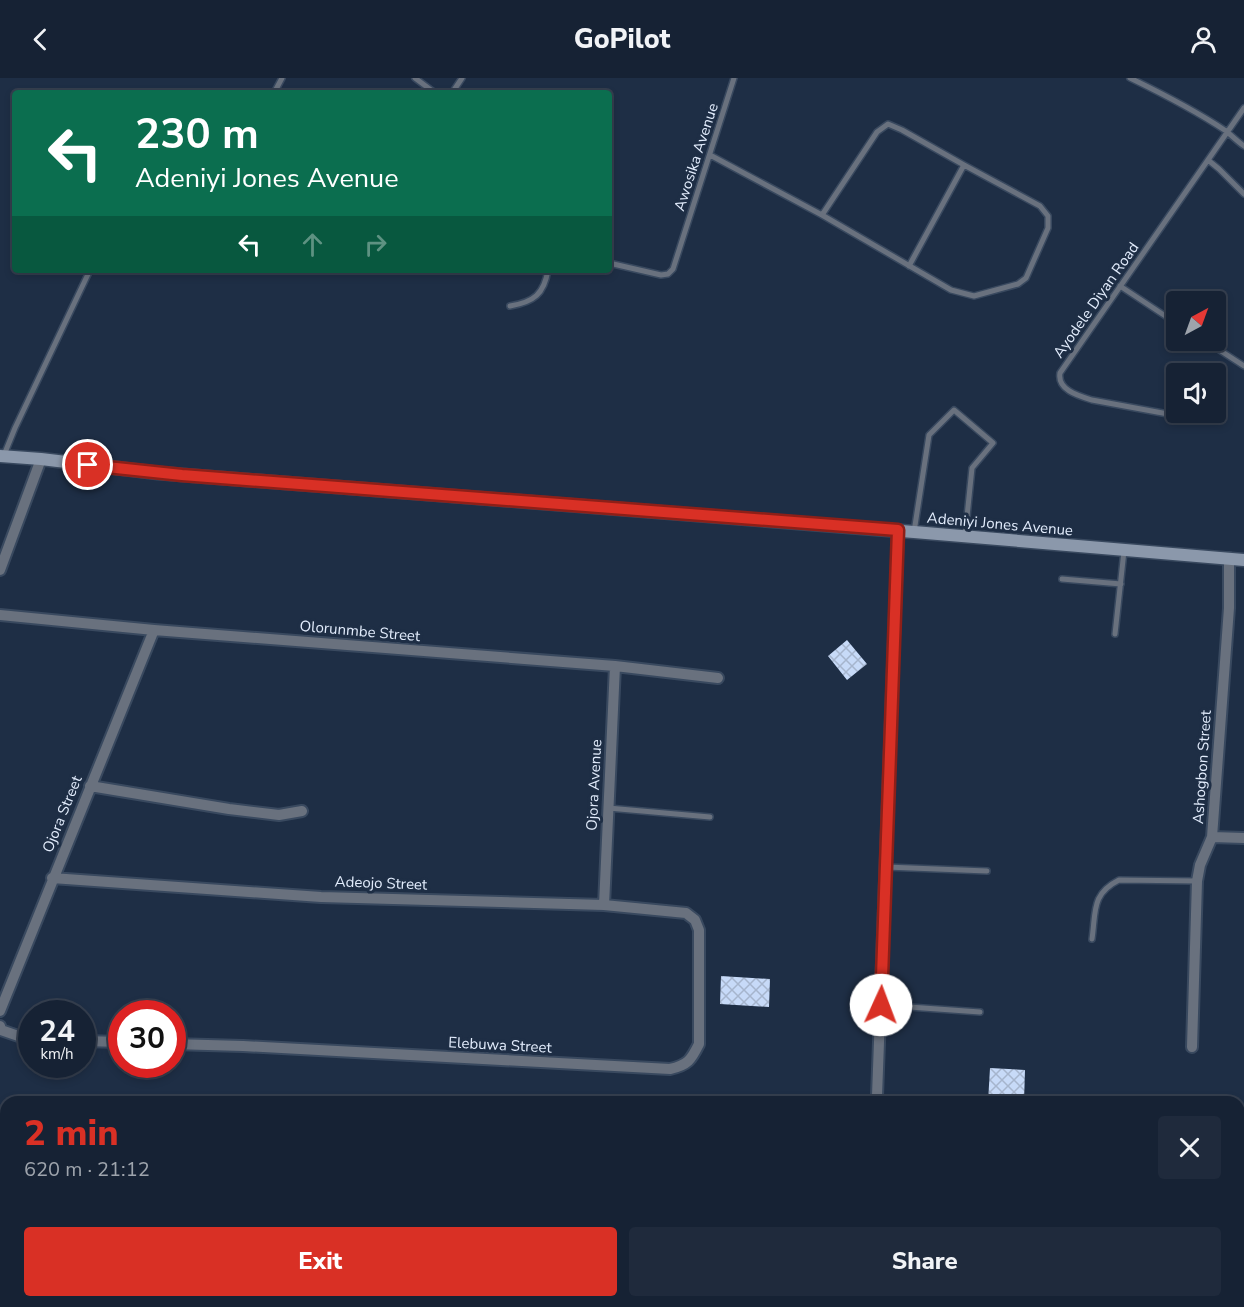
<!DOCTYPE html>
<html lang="en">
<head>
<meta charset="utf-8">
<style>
	:root { --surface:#162234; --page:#1f2a3c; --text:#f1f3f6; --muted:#9ea4ac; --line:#353f4f; --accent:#d93025 }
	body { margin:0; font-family:"Nunito Sans",sans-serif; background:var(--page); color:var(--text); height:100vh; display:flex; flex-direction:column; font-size:22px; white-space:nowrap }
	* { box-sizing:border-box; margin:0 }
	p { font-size:20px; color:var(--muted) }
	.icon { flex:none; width:33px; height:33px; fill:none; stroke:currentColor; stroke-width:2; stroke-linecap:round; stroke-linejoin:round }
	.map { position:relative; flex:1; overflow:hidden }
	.details { position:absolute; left:0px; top:1018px; width:1245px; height:212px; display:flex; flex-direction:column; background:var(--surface); border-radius:18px 18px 0 0; box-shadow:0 3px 9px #0003,0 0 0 2px var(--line) }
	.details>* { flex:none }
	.top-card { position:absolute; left:12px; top:12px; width:600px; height:183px; border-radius:6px; box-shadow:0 3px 9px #0003,0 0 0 2px var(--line); background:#0b6e4f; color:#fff; overflow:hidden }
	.needle { width:39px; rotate:41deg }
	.buttons { position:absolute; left:1166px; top:213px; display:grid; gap:12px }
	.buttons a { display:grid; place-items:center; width:60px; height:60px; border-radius:6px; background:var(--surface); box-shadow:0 3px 9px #0003,0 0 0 2px var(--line); font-size:30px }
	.speed { position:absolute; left:18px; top:922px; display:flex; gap:12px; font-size:30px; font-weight:700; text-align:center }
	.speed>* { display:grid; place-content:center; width:78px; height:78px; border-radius:50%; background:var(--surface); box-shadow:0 3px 9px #0003,0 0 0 2px var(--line); line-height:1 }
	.speed small { font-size:15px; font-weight:400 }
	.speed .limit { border:9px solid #d22; background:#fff; color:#111 }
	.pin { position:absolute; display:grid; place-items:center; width:51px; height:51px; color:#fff; margin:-26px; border:3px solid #fff; border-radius:50%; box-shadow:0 2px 6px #0007 }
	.me { position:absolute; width:66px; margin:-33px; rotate:2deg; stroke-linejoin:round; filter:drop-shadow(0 0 4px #0008) }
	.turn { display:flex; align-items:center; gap:21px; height:126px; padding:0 24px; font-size:27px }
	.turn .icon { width:78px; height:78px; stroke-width:2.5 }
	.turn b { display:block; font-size:42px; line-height:51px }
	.lanes { display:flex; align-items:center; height:57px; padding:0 24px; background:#0003; justify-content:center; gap:30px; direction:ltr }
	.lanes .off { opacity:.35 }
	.round { display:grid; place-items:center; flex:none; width:63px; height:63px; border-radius:6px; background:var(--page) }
	.head { display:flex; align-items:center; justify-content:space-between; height:102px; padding:0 24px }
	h1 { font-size:36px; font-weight:800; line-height:45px; color:var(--accent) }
	.cta { display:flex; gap:12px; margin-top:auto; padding:12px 24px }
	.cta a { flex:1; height:69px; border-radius:6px; background:var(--accent); color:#fff; font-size:24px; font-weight:800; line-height:69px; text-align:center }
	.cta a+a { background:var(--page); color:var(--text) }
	header { display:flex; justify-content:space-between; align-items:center; height:78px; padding:0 24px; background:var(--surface); font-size:27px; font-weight:800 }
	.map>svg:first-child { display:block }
	.building { fill:url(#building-cross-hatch) }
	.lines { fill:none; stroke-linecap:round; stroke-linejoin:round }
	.lane-casing { stroke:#39495f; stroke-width:8 }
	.street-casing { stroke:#39495f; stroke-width:14 }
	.secondary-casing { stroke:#39495f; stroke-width:15 }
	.lane { stroke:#69717e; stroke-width:5 }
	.street { stroke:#69717e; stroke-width:10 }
	.secondary { stroke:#8b98ab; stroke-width:12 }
	.route-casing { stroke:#8d1f18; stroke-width:15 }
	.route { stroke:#d93025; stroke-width:10 }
	.labels { text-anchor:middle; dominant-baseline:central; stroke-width:6; stroke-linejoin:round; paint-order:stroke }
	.street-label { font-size:15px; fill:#e2ecfc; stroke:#1e2e45 }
</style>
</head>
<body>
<header><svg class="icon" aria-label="back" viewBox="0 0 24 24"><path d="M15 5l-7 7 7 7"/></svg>GoPilot<svg class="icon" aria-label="person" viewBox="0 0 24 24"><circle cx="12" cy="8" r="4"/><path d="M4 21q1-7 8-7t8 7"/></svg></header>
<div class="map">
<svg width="1244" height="1229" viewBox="0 0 1244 1229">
	<defs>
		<pattern id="building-cross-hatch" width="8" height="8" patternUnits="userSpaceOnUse" patternTransform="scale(1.5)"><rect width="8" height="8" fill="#c7daf8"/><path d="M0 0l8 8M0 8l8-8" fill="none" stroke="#a6b5cd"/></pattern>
	</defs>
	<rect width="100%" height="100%" fill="#1e2e45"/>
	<path class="building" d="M847,562l20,24 -20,16 -19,-24z
		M721,898l49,3 -1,28 -49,-3z
		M990,990l35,2 -1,32h-36z
		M827,1016l9,8h-18z"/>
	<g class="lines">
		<defs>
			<path id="lane" d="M415,0l20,15
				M1130,0c33,16 66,33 96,53 6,5 12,11 18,15
				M274,15l8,-15
				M452,15l10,-15
				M710,77l112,60 129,75 23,6 44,-12 8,-6 22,-50v-12l-8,-10 -76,-41 -62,-35 -14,-6 -11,8 -55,83
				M1208,82l11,9 25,25
				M609,185l52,12 7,-1 5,-5 61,-191
				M909,188l55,-101
				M1120,208l56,37
				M510,228c24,-4 34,-12 38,-36
				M1204,262l40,26
				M1206,343l-114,-21c-13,-4 -35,-10 -32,-27l184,-265
				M4,377l11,-27 75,-158
				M914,454l15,-97 25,-25 39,33 -21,25 -7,68
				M1062,501l59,5
				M1115,556l9,-83
				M608,730l102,9
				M886,789l101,4
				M1092,861c4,-27 -1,-45 27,-59l78,1
				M881,927l99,7"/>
			<path id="street" d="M0,492l41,-111
				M0,537l154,15 461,36 103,12
				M90,708l139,23 50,6 23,-4
				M1212,759l32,1
				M52,800l269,19 283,8 82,8 9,7 4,10v114c-8,16 -11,21 -29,25l-427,-23 -71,-2
				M604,827l11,-239
				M0,933l154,-381
				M0,948l1,4 26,9h5
				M82,963l40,1
				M1192,969l5,-166 3,-16 12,-28 17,-229v-50
				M877,1018l21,-566
				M0,1050h6
				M0,1123l6,-17
				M1239,1179l5,-1
				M233,1229l2,-5
				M423,1229v-5
				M592,1229v-5
				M1216,1229l1,-5"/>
			<path id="secondary" d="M0,378l41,3 117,14 756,59 330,28"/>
		</defs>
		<use href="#lane" class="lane-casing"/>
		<use href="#street" class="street-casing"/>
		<use href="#secondary" class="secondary-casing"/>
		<use href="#lane" class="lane"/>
		<use href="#street" class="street"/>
		<use href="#secondary" class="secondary"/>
	</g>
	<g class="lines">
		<defs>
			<path id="route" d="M88,387l94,10 716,55 -17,475"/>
		</defs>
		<use href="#route" class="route-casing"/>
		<use href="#route" class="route"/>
	</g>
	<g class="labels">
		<g class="street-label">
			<text transform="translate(696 79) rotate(-72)">Awosika Avenue</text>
			<text transform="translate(1096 222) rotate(-55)">Ayodele Diyan Road</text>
			<text transform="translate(1000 446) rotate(5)">Adeniyi Jones Avenue</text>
			<text transform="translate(360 553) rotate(5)">Olorunmbe Street</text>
			<text transform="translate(1202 689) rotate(-86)">Ashogbon Street</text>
			<text transform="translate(594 707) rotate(-87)">Ojora Avenue</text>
			<text transform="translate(62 736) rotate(-68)">Ojora Street</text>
			<text transform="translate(381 805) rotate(2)">Adeojo Street</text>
			<text transform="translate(500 967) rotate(3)">Elebuwa Street</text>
		</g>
	</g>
</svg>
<div class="buttons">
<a><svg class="needle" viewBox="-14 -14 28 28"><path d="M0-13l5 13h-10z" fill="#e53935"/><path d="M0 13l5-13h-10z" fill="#9ea4ac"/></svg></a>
<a><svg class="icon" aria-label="sound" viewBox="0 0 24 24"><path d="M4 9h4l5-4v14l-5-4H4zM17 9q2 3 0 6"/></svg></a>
</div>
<div class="speed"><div>24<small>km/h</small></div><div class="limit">30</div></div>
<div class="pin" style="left:88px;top:387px;background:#d93025"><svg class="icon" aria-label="arrive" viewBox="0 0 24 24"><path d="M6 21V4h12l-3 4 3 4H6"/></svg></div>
<svg class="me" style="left:881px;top:927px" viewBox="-20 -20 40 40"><circle r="19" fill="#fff"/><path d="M0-13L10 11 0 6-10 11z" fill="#d93025"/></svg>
<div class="top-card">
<div class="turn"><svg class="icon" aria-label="left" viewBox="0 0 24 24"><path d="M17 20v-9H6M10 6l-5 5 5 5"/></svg><div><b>230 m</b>Adeniyi Jones Avenue</div></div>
<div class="lanes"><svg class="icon" aria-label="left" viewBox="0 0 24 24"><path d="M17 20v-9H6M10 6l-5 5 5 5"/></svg><svg class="icon off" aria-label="ahead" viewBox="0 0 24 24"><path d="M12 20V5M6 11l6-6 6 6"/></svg><svg class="icon off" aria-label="right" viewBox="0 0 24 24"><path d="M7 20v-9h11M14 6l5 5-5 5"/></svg></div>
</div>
<section class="details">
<div class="head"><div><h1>2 min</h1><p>620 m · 21:12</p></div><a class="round"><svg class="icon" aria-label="close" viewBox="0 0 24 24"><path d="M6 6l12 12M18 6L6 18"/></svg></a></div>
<div class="cta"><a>Exit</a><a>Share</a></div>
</section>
</div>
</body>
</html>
